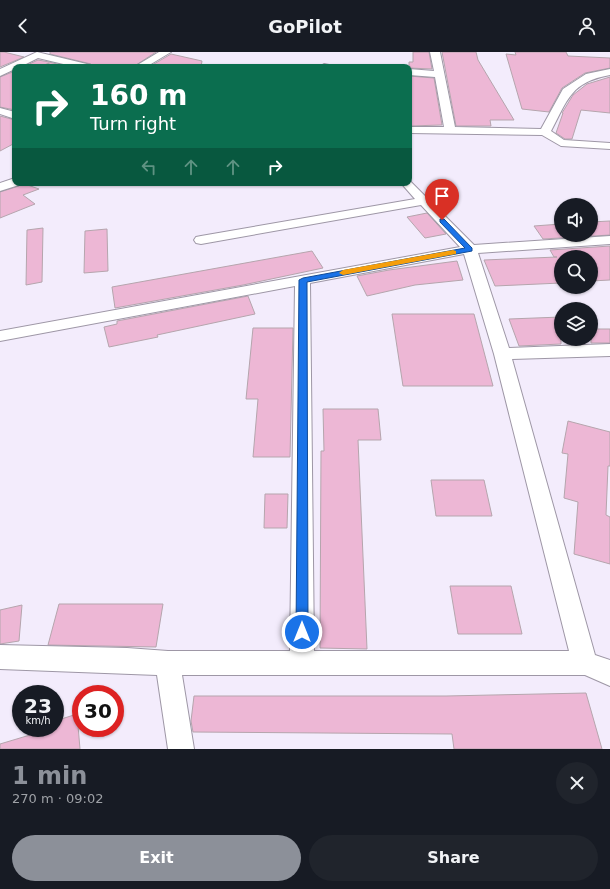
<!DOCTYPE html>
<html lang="en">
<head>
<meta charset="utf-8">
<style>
	:root { --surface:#171b24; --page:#20242c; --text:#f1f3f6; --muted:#9ea1a6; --accent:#8c9099 }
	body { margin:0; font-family:"DejaVu Sans",sans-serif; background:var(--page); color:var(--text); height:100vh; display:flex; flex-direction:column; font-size:15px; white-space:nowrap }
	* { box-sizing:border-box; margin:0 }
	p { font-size:13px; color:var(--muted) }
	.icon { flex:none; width:22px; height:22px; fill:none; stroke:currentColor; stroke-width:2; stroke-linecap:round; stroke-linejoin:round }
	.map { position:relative; height:697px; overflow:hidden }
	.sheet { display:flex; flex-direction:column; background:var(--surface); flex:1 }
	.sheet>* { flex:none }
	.guide { position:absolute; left:12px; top:12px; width:400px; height:122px; border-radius:8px; box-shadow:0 1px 3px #0004; background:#0b6e4f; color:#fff; overflow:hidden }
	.buttons { position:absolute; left:554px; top:146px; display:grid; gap:8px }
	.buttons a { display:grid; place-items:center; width:44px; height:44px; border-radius:50%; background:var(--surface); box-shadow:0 1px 3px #0004; font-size:20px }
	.speed { position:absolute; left:12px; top:633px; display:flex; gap:8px; font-size:20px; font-weight:700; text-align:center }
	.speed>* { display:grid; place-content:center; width:52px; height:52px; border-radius:50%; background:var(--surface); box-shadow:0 1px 3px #0004; line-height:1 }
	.speed small { font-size:10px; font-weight:400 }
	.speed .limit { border:6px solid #d22; background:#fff; color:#111 }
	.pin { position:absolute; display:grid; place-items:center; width:34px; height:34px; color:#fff; margin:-41px -17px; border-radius:50% 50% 50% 0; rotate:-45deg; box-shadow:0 0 4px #0007 }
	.pin .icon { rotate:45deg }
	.me { position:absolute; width:44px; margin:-22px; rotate:0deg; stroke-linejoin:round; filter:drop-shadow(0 0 3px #0008) }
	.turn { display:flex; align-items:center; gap:14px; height:84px; padding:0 12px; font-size:18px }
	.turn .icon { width:52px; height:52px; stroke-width:2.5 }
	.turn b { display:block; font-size:28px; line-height:34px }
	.lanes { display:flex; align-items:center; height:38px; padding:0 12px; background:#0003; justify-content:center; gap:20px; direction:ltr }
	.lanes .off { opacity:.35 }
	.round { display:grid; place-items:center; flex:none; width:42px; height:42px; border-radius:21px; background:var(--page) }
	.headline { display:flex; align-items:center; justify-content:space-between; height:68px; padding:0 12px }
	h1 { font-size:24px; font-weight:700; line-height:30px; color:var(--accent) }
	.cta { display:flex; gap:8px; margin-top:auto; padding:8px 12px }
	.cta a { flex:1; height:46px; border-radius:24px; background:var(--accent); color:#fff; font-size:16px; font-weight:700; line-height:46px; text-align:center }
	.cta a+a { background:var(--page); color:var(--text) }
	header { display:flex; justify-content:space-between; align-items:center; height:52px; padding:0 12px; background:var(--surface); font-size:18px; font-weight:700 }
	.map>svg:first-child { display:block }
	.building { fill:#edb7d5; stroke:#b5a5ad }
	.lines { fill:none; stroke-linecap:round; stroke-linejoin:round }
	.street-casing { stroke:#9e97a6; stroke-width:2 }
	.street { fill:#fff; fill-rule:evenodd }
	.route { fill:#1a73e8; stroke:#114b97 }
	.slow { fill:#f59e0b }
</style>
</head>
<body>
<header><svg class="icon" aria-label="back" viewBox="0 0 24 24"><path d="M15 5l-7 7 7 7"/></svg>GoPilot<svg class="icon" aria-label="person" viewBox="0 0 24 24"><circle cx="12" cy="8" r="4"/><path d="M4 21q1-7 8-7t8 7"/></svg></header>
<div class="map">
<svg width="610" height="697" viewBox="0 0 610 697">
	<rect width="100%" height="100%" fill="#f3ecfc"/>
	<path class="building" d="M0,0h4l20,5 -24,10z
		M50,0h106l-23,15h-39l-3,-3 -41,-10z
		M413,0h16l3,17 -23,-1v-6h4z
		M442,0h34l2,8 36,60h-24l1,6h-35z
		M515,0h51l2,4 42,2v10l-25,5 -23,15 -13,24 -27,-3 -16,-55 10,1z
		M171,2l31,7 -1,6h-52z
		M38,8l11,2 20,5h-21l1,-4 -9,4h-17z
		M15,19v39l-15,-3v-30z
		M409,24l25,2 8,47 -33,1z
		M610,25v36l-29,-3 -9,29h-7l-9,-6 7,-20h-1l11,-18 14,-11z
		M0,64l15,4v23l-15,8z
		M22,131l17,6 -16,6 12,9 -35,14v-26l19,-6z
		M427,161l19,21 -21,4 -18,-21z
		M610,169v14l-67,4 -9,-13 27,-2v11h30v-13z
		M43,176l-1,54 -16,3 1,-55z
		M107,177l1,42 -24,2 1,-42z
		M610,194v34l-19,1v-24h-30v26l-66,3 -11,-26 73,-3h-3l-4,-7z
		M312,199l11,17 -80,17 -128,23 -3,-21z
		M457,209l6,19 -48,5 -48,11 -10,-20 32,-6z
		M248,244l7,18 -98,21 1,2 -49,10 -5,-20 13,-3v-3z
		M392,262h82l19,72h-90z
		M561,265v27l-42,2 -10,-27z
		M253,276h40l-3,129h-37l5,-58h-12z
		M591,277h19v14h-19z
		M323,357h55l3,31h-23l9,209 -47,-1 1,-197h3z
		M568,369l42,11v34h-2l-2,49 4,2v47l-36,-10 4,-52 -14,-4 4,-44 -6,-1z
		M431,428h53l8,36h-56z
		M265,442h23l-1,34h-23z
		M450,534h61l11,48h-64z
		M59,552h104l-7,43 -108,-2z
		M22,553l-3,36 -19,3v-34z
		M586,641l16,56h-148l-2,-15 -259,-2 -2,-11 3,-25h252z
		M77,662l3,35h-80v-5l30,-9 -1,-7h26v-7z"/>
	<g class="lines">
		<defs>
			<path id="street" d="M37,0l54,13 2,2h-17l-38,-9 -18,9h-5v2l-15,7v-7z
				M159,0h12l-25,15h-12z
				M430,0h10l15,75 86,2 22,-40 23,-15 24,-5v6c-39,7 -42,24 -59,56l13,9 46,3v6l-49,-3 -19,-11 -133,-2v-6h35l-9,-50 -26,-2v-6l25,2z
				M324,12l5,1 2,2h-12z
				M0,56l15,4v7l-15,-5z
				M15,126v5h6l-2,2 -19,6v-8z
				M409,128l65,65 136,-9v8l-132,9 31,95 101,-4v12l-98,3 83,296 15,5v26l-25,-11h-403l12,74h-26l-11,-74 -157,-6v-24l127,3 41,3h122l5,-365 -295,55v-10l460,-84 -39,-42 -220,39 -5,-1 -2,-3 2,-3 5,-1 214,-37 -14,-16h8zM464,202l30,100 75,297h-255l-4,-368z"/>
		</defs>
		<use href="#street" class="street-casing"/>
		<use href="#street" class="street"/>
	</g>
	<path class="route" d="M440,167h4l28,29v3l-165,31 1,350 -2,4 -4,2 -5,-2 -1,-4 3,-352 4,-2 162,-30 -25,-26z"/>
	<path class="slow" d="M453,198l3,1v3l-113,21 -4,-2 4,-3z"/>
</svg>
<div class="buttons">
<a><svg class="icon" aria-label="sound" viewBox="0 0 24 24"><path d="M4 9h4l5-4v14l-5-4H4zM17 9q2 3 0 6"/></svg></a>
<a><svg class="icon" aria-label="search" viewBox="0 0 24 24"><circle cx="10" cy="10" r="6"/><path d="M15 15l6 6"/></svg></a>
<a><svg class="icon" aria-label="layers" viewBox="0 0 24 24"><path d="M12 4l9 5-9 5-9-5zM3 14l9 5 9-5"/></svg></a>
</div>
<div class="speed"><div>23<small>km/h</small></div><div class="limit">30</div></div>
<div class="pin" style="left:442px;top:168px;background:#d93025"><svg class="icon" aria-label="arrive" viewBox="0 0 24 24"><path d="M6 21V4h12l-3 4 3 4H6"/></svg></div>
<svg class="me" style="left:302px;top:580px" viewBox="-20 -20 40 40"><circle r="17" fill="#1a73e8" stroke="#fff" stroke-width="3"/><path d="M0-11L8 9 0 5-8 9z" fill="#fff"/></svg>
<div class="guide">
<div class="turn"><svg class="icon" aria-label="right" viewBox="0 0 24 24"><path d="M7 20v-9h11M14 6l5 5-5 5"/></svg><div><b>160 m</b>Turn right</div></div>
<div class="lanes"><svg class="icon off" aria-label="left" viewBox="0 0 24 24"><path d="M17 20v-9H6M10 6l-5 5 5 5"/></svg><svg class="icon off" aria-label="ahead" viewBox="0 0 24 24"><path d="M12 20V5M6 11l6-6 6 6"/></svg><svg class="icon off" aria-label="ahead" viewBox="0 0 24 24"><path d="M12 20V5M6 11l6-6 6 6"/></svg><svg class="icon" aria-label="right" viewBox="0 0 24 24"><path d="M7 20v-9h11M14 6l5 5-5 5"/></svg></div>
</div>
</div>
<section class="sheet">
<div class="headline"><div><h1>1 min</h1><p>270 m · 09:02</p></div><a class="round"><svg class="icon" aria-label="close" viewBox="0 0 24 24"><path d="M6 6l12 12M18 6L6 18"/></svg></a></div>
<div class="cta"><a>Exit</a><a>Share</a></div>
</section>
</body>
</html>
